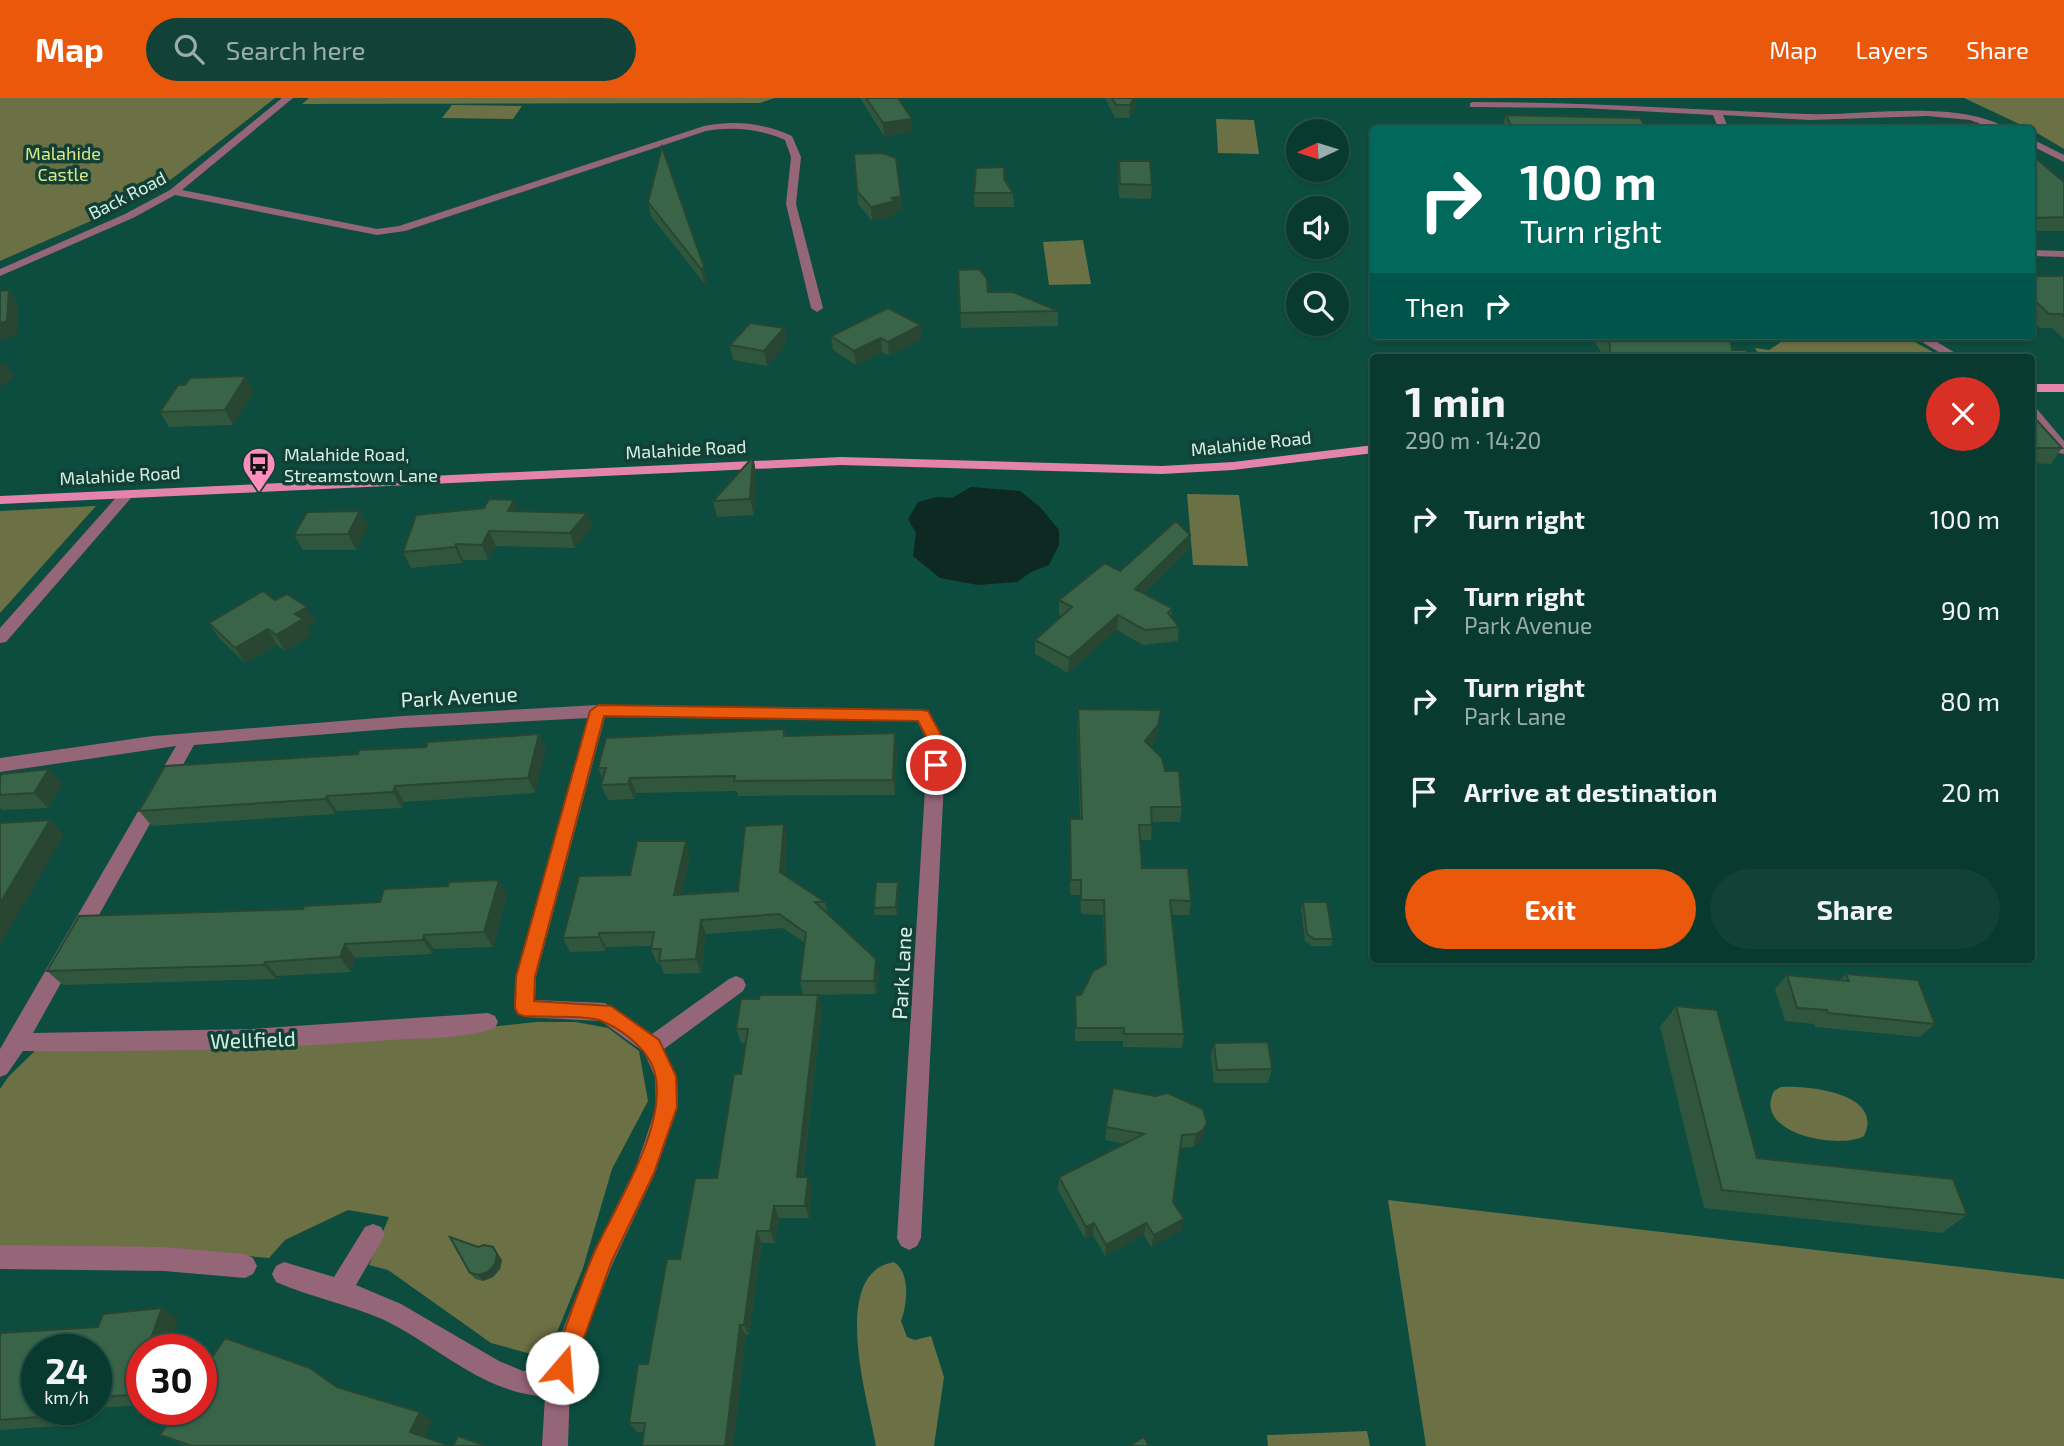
<!DOCTYPE html>
<html lang="en">
<head>
<meta charset="utf-8">
<style>
	:root { --surface:#093a2f; --page:#124137; --text:#f1f3f6; --muted:#99adaa; --line:#29544b; --accent:#ea580c }
	body { margin:0; font-family:"Exo 2",sans-serif; background:var(--page); color:var(--text); height:100vh; display:flex; flex-direction:column; font-size:26px; white-space:nowrap }
	* { box-sizing:border-box; margin:0 }
	p { font-size:23px; color:var(--muted) }
	.icon { flex:none; width:38px; height:38px; fill:none; stroke:currentColor; stroke-width:2; stroke-linecap:round; stroke-linejoin:round }
	.map { position:relative; flex:1; overflow:hidden }
	.side { position:absolute; left:1370px; top:256px; width:665px; height:609px; display:flex; flex-direction:column; background:var(--surface); border-radius:7px; box-shadow:0 2px 5px #0004,0 0 0 2px var(--line) }
	.side>* { flex:none }
	.hud { position:absolute; left:1370px; top:28px; width:665px; height:214px; border-radius:7px; box-shadow:0 2px 5px #0004,0 0 0 2px var(--line); background:#00695c; color:#fff; overflow:hidden }
	.needle { width:46px; rotate:266deg }
	.tools { position:absolute; left:1286px; top:21px; display:grid; gap:14px }
	.tools a { display:grid; place-items:center; width:63px; height:63px; border-radius:50%; background:var(--surface); box-shadow:0 2px 5px #0004,0 0 0 2px var(--line); font-size:35px }
	.speed { position:absolute; left:21px; top:1236px; display:flex; gap:14px; font-size:35px; font-weight:700; text-align:center }
	.speed>* { display:grid; place-content:center; width:91px; height:91px; border-radius:50%; background:var(--surface); box-shadow:0 2px 5px #0004,0 0 0 2px var(--line); line-height:1 }
	.speed small { font-size:18px; font-weight:400 }
	.speed .limit { border:10px solid #d22; background:#fff; color:#111 }
	.pin { position:absolute; display:grid; place-items:center; width:60px; height:60px; color:#fff; margin:-30px; border:4px solid #fff; border-radius:50%; box-shadow:0 2px 7px #0007 }
	.me { position:absolute; width:77px; margin:-38px; rotate:18deg; stroke-linejoin:round; filter:drop-shadow(0 0 5px #0008) }
	.turn { display:flex; align-items:center; gap:24px; height:147px; padding:0 35px; font-size:32px }
	.turn .icon { width:91px; height:91px; stroke-width:2.5 }
	.turn b { display:block; font-size:49px; line-height:60px }
	.then { display:flex; align-items:center; height:66px; padding:0 35px; background:#0003; gap:14px; font-size:26px }
	.round { display:grid; place-items:center; flex:none; width:74px; height:74px; border-radius:37px; background:var(--page) }
	.head { display:flex; align-items:center; justify-content:space-between; height:119px; padding:0 35px }
	h1 { font-size:42px; font-weight:700; line-height:52px }
	.action { display:flex; gap:14px; margin-top:auto; padding:14px 35px }
	.action a { flex:1; height:80px; border-radius:42px; background:var(--accent); color:#fff; font-size:28px; font-weight:700; line-height:80px; text-align:center }
	.action a+a { background:var(--page); color:var(--text) }
	ul { padding:0; list-style:none }
	li { display:flex; align-items:center; gap:21px; height:91px; padding:0 35px }
	li div { flex:1 }
	li b { display:block; font-size:26px }
	li em { font-style:normal }
	header { display:flex; align-items:center; gap:42px; box-sizing:border-box; height:98px; padding:0 35px; background:var(--accent); color:#fff }
	header strong { font-size:33px }
	nav { display:flex; gap:38px; margin-inline-start:auto; font-size:24px }
	.search { width:490px; height:63px; background:var(--page); display:flex; align-items:center; gap:18px; box-sizing:border-box; padding:0 24px; border-radius:38px; color:var(--muted); font-size:26px }
	.map>svg:first-child { display:block }
	.green { fill:#6b7045 }
	.water { fill:#0e2922 }
	.lines { fill:none; stroke-linecap:round; stroke-linejoin:round }
	.minor { fill:#956578; fill-rule:evenodd }
	.major { fill:#e483ac; fill-rule:evenodd }
	.wall { fill:#31563e }
	.shaded-wall { fill:#284632 }
	.building { fill:#396448; stroke:#284632; stroke-width:2 }
	.route { fill:#ea580c; stroke:#983908; stroke-width:2 }
	.labels { text-anchor:middle; dominant-baseline:central; stroke-width:7; stroke-linejoin:round; paint-order:stroke }
	.far-park-label { font-size:18px; fill:#dce687; stroke:#124035 }
	.far-street-label { font-size:18px; fill:#d4f1e8; stroke:#124035 }
	.far-poi-label { font-size:18px; fill:#d4f1e8; stroke:#124035; text-anchor:start }
	.street-label { font-size:21px; fill:#d4f1e8; stroke:#124035 }
</style>
</head>
<body>
<header>
<strong>Map</strong>
<div class="search"><svg class="icon" aria-label="search" viewBox="0 0 24 24"><circle cx="10" cy="10" r="6"/><path d="M15 15l6 6"/></svg>Search here</div>
<nav><a>Map</a><a>Layers</a><a>Share</a></nav>
</header>
<div class="map">
<svg width="2064" height="1348" viewBox="0 0 2064 1348">
	<rect width="100%" height="100%" fill="#0c4d3f"/>
	<path class="green" d="M0,0h275l-102,80 -39,24 -134,59z
		M309,0h466l-15,5 -458,1z
		M1964,0h100v51l-32,-19z
		M452,7l70,1 -9,13 -71,-1z
		M1216,21l38,1 5,34 -41,-1z
		M1083,142l8,44 -42,1 -6,-43z
		M1782,238h122l38,21h-182l-5,-9 14,2 15,-10z
		M1187,396l52,1 9,71 -55,-1z
		M96,408l-96,107v-102z
		M536,924h40l32,6 31,23 9,50 -36,68 -29,99 -25,62 -9,15 -18,9 -40,-11 -103,-73 -19,-5 20,-48 -41,-7 -63,30 -16,18 -122,-11 -147,2v-160l9,-13 28,-27 318,-8z
		M1781,989c26,-2 104,6 83,49 -25,14 -112,-2 -90,-45z
		M1388,1102l676,79v167h-638z
		M894,1164c17,11 13,43 7,59l6,16 8,3 16,-4 13,41 -10,69h-58c-7,-43 -48,-173 18,-184z
		M1367,1333l3,15h-102l-1,-11z"/>
	<path class="water" d="M971,389l49,4 20,16 19,23v15l-10,20 -18,7 -14,10 -39,3 -38,-7 -27,-22 3,-23 -8,-14 10,-17 19,-5 15,1z"/>
	<g class="lines">
		<path class="minor" d="M282,0h11l-111,92 195,39 22,-3 305,-100c31,-6 59,-3 88,10l9,21 -5,47 27,104 -6,4 -6,-4 -25,-104 5,-47 -6,-17c-26,-11 -51,-14 -79,-9l-301,100 -28,4 -202,-40 -42,23 -133,58v-7l125,-55 45,-24z
			M1473,4c112,0 222,8 334,12 61,2 150,-16 204,16h-15l-26,-10 -43,-4 -117,4 -87,-5 6,15h-10l-6,-15 -131,-7 -112,-1v-4z
			M2032,41l32,16v7l-32,-16z
			M2032,152l32,1v6l-32,-1z
			M1912,238h15l35,21h-15z
			M2032,310l5,1 27,32v13l-5,-1 -27,-33z
			M126,393l5,1v6l-125,144 -6,1v-15l121,-136z
			M598,607l330,6 18,31 -25,496 -4,8 -8,4 -8,-4 -4,-8 31,-496 -11,-21 -312,-4 -69,260 -1,23 70,3 47,31 77,-55 7,-3 7,3 3,6 -3,6 -79,58 13,28 1,30 -23,66 -43,92 -34,87 -8,32 -2,62h-26l3,-50c-62,-2 -109,-52 -163,-77 -35,-15 -72,-22 -106,-37l-4,-8 4,-8 8,-4 50,15 31,-50 8,-3 8,3 4,8 -29,50 45,19 98,57 24,10h26l5,-19 40,-101 41,-82 10,-28 11,-34 -1,-30 -11,-25 -43,-31 -77,-4 -7,-3 -3,-6 2,-31 72,-259 -185,10 -209,17 -161,288 219,-4 236,-16 7,3 3,6 -3,6c-29,11 -74,10 -105,12 -122,10 -245,12 -367,11l-16,23 -7,3v-28l176,-303 -176,26v-14l153,-22 250,-20z
			M0,1147l164,2 81,7 8,4 4,8 -4,8 -8,4 -81,-7 -164,-2z"/>
		<path class="major" d="M2032,286h32v8h-32z
			M1374,347v8l-141,17 -71,4 -321,-9 -841,39v-8l841,-39 321,9 71,-4z"/>
	</g>
	<path class="wall" d="M860,0h38l15,34 -29,4z
		M1105,0h31v8l-7,12h-14z
		M1506,17l142,15h-145l-1,-2z
		M2032,57l32,27v49h-32z
		M1119,63l33,24 -1,14 -32,-1 -1,-24z
		M1004,69v14l9,12 1,14h-40v-14z
		M857,93l44,5 1,14 -6,1v4l-24,6 -14,-17z
		M648,104l56,65 3,15 -3,1 -53,-67z
		M958,172l30,22 70,19v15l-97,2z
		M2032,178h32v63l-12,-11h-12l-8,-8z
		M784,230l3,15 -20,23 -34,-6 -3,-15z
		M831,238l91,3 -33,17 -7,-4 -26,13 -23,-15z
		M1591,238h139l2,14 20,7h-148z
		M246,278l8,15 -21,34 -64,2 -9,-15 25,-27z
		M2032,317l30,33 -11,16 -19,-1z
		M753,359l3,15 -2,43 -37,2 -4,-16z
		M360,413l8,16 -12,23h-53l-9,-15z
		M518,413l69,2 5,15 -17,20 -79,-2 -8,14h-25l-1,3 -51,5 -8,-16z
		M1190,437l-2,15 -44,44 28,14 -1,9 8,10 -1,14 -35,4 -26,-15 -49,43 -33,-19v-14l26,-24 -2,-1v-15l61,-29z
		M275,502l41,23 -9,4 5,8 -27,16 -8,-6 -32,18 -26,-25 -10,-15z
		M1078,611l83,1 -5,30 -5,7 14,24 17,36 -2,15h-28l-1,18h-11l2,28 49,33 -2,14h-17l12,119 -2,14 -59,-1v-6h-48v-46h6l24,-30 -2,-50 -22,-1 -1,-19h-10v-76h10l-3,-94z
		M784,631l2,7 109,-3 2,16 -2,46 -157,1 -1,-5 -101,2 -2,6 -26,1 -7,-15 2,-5 -5,-12z
		M539,636l7,16 -11,43 -131,9 -2,6 -65,3 -2,3 -183,12 -13,-15 219,-57 68,-7z
		M0,679l63,7 -15,24 -46,2 -2,-2z
		M787,741l-2,36 40,27 3,12 51,59 -3,21 -73,1 -3,-14 5,-38 -22,-15 -77,6 -5,39 -37,1 -4,-11h-3l-6,-14 1,-3 -46,1 -1,4 -35,1 -7,-14 67,-63 60,-20 -8,39 56,-3z
		M499,782l8,15 -14,52 -59,2 -2,5 -77,4 -4,14 -74,4 -1,3 -213,6 -16,-14 333,-69 68,-16z
		M898,784l1,7 -2,26h-22l-1,-7z
		M1303,804l30,37 -2,7h-19l-7,-5 -4,-32z
		M1846,876l89,50 -15,13 -105,-10 -1,-3 -29,-3 -10,-32 12,-14 53,5z
		M818,897l4,14 -19,168h5l4,12 -3,29h-30l-4,25h-13l-13,92h-3l-13,111h-91l2,-14h-7l-8,-9 51,-164 37,-81 24,-104 5,-31h-5l-5,-14 23,-30z
		M1676,908l81,152 210,57 -25,18 -238,-25 -44,-181z
		M1214,945l58,26 -4,14h-54l-3,-27z
		M1113,990l91,48 -4,6 -7,5 -13,1 -7,54 8,29 -30,16 -7,-12 -39,21 -12,-21 -8,4 -27,-49 1,-13 66,-33 -20,-4z
		M478,1149h15l9,13 -2,9 -7,8 -10,4 -8,-2 -5,-6z
		M179,1221l-37,30v56l-46,3v-59l-59,60h39h-11l-7,17 -58,4v-97l98,-6z
		M337,1290l83,24 12,9 -8,16 26,9h-265l-25,-11z"/>
	<path class="shaded-wall" d="M1134,0h2v8l-7,12 1,-13z
		M912,21l1,13 -29,4 -1,-13z
		M901,98l1,14 -6,1v4l-24,6 -1,-14 21,-9z
		M704,169l3,15 -3,1 -3,-14z
		M9,192l9,14 -1,32 -17,4v-17z
		M921,227l1,14 -33,17 -1,-14z
		M784,230l3,15 -20,23 -3,-15z
		M881,240l1,14 -26,13 -2,-14z
		M4,263l10,15 -14,12v-24z
		M246,278l8,15 -21,34 -8,-15z
		M753,359l3,15 -2,43 -4,-16z
		M514,402l6,15 -12,-4z
		M360,413l8,16 -12,23 -8,-16z
		M587,415l5,15 -17,20 -5,-15z
		M489,433l7,15 -8,14 -6,-15z
		M1190,437l-2,15 -54,54 1,-15z
		M456,446l7,16 -1,3 -7,-16z
		M307,509l9,16 -9,4 5,8 -27,16 -9,-16 19,-21z
		M1118,517l-1,15 -49,43 1,-15z
		M268,531l9,16 -32,18 -10,-15z
		M1161,612l-5,30 -13,16 2,-15z
		M895,635l2,16 -2,46 -2,-15z
		M539,636l7,16 -11,43 -7,-15z
		M49,671l14,15 -15,24 -14,-15z
		M630,680l6,15 -2,6 -6,-15z
		M395,688l9,16 -2,6 -9,-16z
		M327,698l10,15 -2,3 -10,-15z
		M50,722l14,15 -64,110v-42z
		M784,726l3,15 -3,47 -4,-14z
		M686,743l4,14 -11,54 -5,-14z
		M499,782l8,15 -14,52 -9,-15z
		M898,784l1,7 -2,26 -1,-8z
		M701,822l5,14 -5,39 -5,-14z
		M599,835l7,14 -1,4 -6,-14z
		M424,837l10,14 -2,5 -9,-14z
		M345,846l10,14 -4,14 -11,-15z
		M876,861l3,14 -3,21 -2,-13z
		M265,864l12,14 -1,3 -12,-14z
		M818,897l4,14 -21,181 -4,-13z
		M1207,1025l-3,13 -4,6 -7,5 3,-13z
		M808,1079l4,12 -3,29 -4,-12z
		M774,1108l5,12 -4,25 -5,-12z
		M1184,1121l-3,12 -30,16 3,-12z
		M1094,1125l-1,12 -8,4 1,-12z
		M1146,1125l-2,12 -39,21 1,-11z
		M757,1133l5,12 -13,92 -5,-10z
		M493,1149l9,13 -2,9 -7,8 -10,4 -5,-6z
		M162,1210l17,11 -11,30h-21z
		M740,1227l6,10 -13,111h-8z
		M142,1265v38l-12,-6z
		M42,1311h23l-7,17 -20,-9z
		M420,1314l12,9 -10,20 -12,-9z"/>
	<path class="building" d="M866,0h32l14,21 -29,4z
		M1112,0h22l-4,7h-14z
		M1506,17l134,3 8,12h-135z
		M1976,25l4,4h17l4,3h-119v-5z
		M662,49l42,120 -3,2 -53,-67z
		M882,55l14,5 5,38 -9,2 3,3 -24,6 -14,-16 -3,-37z
		M2032,57l32,27v35l-32,1z
		M1119,63h31l2,24 -32,-1z
		M1004,69v12l9,14h-39l2,-25z
		M979,171l8,10 1,13h25l45,19 -98,2 -2,-43z
		M2032,178h32v40l-3,-2h-12l-13,-12h-4z
		M9,192l-2,31 -7,2v-32z
		M888,210l33,17 -33,17 -7,-4 -27,13 -23,-15z
		M750,225l34,5 -20,23 -34,-6z
		M1605,238h125l2,14h14l6,7h-142v-12z
		M246,278l-21,34 -65,2 18,-27h7l5,-7z
		M2032,317l30,33h-30z
		M753,359l-3,42 -37,2z
		M489,401l25,1 -6,11 79,2 -17,20 -81,-2 -7,14 -26,-1 -1,3 -52,5 13,-37 68,-7z
		M360,413l-12,23 -54,1 13,-23z
		M1176,423l14,14 -55,54 37,19 -4,5 11,14 -34,3 -27,-15 -49,43 -34,-18 37,-33 -13,-7 46,-37 15,8z
		M263,493l12,9 12,-6 20,13 -12,7 8,5 -27,16 -8,-6 -33,19 -26,-25z
		M1078,611l83,1 -3,15 -13,16 17,17 3,13h14l3,36h-31l1,18h-13l3,43h46l3,33 -21,-1 14,134h-60v-6h-48l-1,-33h6l12,-24 13,-7 -2,-64h-23v-20h-10l-1,-61h12z
		M784,631v7l111,-3 -2,47 -159,1 1,-5 -105,2 -2,6 -27,1 5,-17h-8l8,-30z
		M539,636l-11,44 -133,8 -2,6 -66,4 -2,3 -186,12 26,-45 193,-12 1,-4 67,-3 2,-5z
		M49,671l-15,24 -34,2v-18l2,-3z
		M50,722l-50,83v-80z
		M784,726l-4,48 45,30h-10l61,57 -2,22h-74l6,-48 -27,-19 -78,6 -5,39 -37,2 2,-12h-10l3,-17 -55,1v4l-36,1 16,-62 51,-1 7,-34h49l-12,54 64,-4 7,-65z
		M499,782l-15,52 -60,3 -1,5 -78,4 -5,13 -75,5 -1,3 -217,6 32,-55 224,-7 1,-3 76,-4 4,-13 64,-3 1,-4z
		M876,784h22l-2,25 -22,1z
		M1303,804h24l6,37h-19l-7,-5z
		M1846,876l72,6 17,44 -107,-11 -1,-3 -30,-2 -10,-33 62,6z
		M760,897h58l-21,182h11l-3,29h-31l-4,25h-13l-13,94h-4l-15,121h-83l3,-23h-16l9,-59h10l19,-105h13l15,-81h22l17,-104h7l7,-45h-12l5,-30h18z
		M1676,908l41,4 40,148 196,21 14,36 -245,-25z
		M1268,944l4,27 -55,1 -3,-27z
		M1113,990l42,8 13,-3 35,16 4,14 -4,7 -7,4 -14,1 -9,67 11,17 -30,16 -8,-12 -40,22 -12,-22 -8,4 -27,-50 85,-43 -38,-7z
		M450,1139l28,10 6,-2 9,2 4,7 -2,10 -7,8 -10,3 -8,-2z
		M162,1210l-15,41h-5v14l-12,32 -34,2v-48h-59v60h5l-4,8 -38,3v-87l98,-6 5,-13z
		M225,1240l85,30 27,19 83,25 -10,20 40,14h-258l-32,-11 18,-26h23v-35z
		M458,1338l28,10h-33z
		M1144,1339l5,9h-20z"/>
	<path class="route" d="M598,607l324,5 6,1 17,31 -1,23 -8,6 -8,-6 1,-23 -11,-21 -314,-5 -69,261 -1,24 77,5 48,34 17,36 1,31 -23,66 -43,90 -41,113 -8,3 -8,-3 -3,-8c14,-38 27,-78 43,-115 22,-48 70,-121 62,-174 -3,-26 -30,-47 -52,-57 -13,-7 -62,-5 -80,-6l-6,-2 -3,-6 1,-31 74,-266z"/>
	<defs>
		<symbol id="bus-pin" viewBox="-11 -11 22 30"><path d="M0 17L-7.5 6A9.5 9.5 0 1 1 7.5 6Z" fill="#fe8ebe" stroke="#124035"/><path d="M-5-6H5V4H4V6H2V4H-2V6H-4V4H-5ZM-3.5-4V0h7V-4ZM-3.5 1.2v1.5H-2V1.2ZM2 1.2v1.5H3.5V1.2Z" fill="#111"/></symbol>
	</defs>
	<g fill-rule="evenodd">
		<use href="#bus-pin" x="240" y="347" width="38" height="52"/>
	</g>
	<g class="labels">
		<g class="far-park-label">
			<text x="63" y="55">Malahide<tspan x="63" dy="21">Castle</tspan></text>
		</g>
		<g class="far-street-label">
			<text transform="translate(127 97) rotate(-27)">Back Road</text>
			<text transform="translate(1251 345) rotate(-6)">Malahide Road</text>
			<text transform="translate(686 351) rotate(-3)">Malahide Road</text>
			<text transform="translate(120 377) rotate(-3)">Malahide Road</text>
		</g>
		<g class="far-poi-label">
			<text x="284" y="356">Malahide Road,<tspan x="284" dy="21">Streamstown Lane</tspan></text>
		</g>
		<g class="street-label">
			<text transform="translate(459 598) rotate(-3)">Park Avenue</text>
			<text transform="translate(901 875) rotate(-87)">Park Lane</text>
			<text transform="translate(253 941) rotate(-2)">Wellfield</text>
		</g>
	</g>
</svg>
<div class="tools">
<a><svg class="needle" viewBox="-14 -14 28 28"><path d="M0-13l5 13h-10z" fill="#e53935"/><path d="M0 13l5-13h-10z" fill="#99adaa"/></svg></a>
<a><svg class="icon" aria-label="sound" viewBox="0 0 24 24"><path d="M4 9h4l5-4v14l-5-4H4zM17 9q2 3 0 6"/></svg></a>
<a><svg class="icon" aria-label="search" viewBox="0 0 24 24"><circle cx="10" cy="10" r="6"/><path d="M15 15l6 6"/></svg></a>
</div>
<div class="speed"><div>24<small>km/h</small></div><div class="limit">30</div></div>
<div class="pin" style="left:936px;top:667px;background:#d93025"><svg class="icon" aria-label="arrive" viewBox="0 0 24 24"><path d="M6 21V4h12l-3 4 3 4H6"/></svg></div>
<svg class="me" style="left:562px;top:1270px" viewBox="-20 -20 40 40"><circle r="19" fill="#fff"/><path d="M0-13L10 11 0 6-10 11z" fill="#ea580c"/></svg>
<div class="hud">
<div class="turn"><svg class="icon" aria-label="right" viewBox="0 0 24 24"><path d="M7 20v-9h11M14 6l5 5-5 5"/></svg><div><b>100 m</b>Turn right</div></div>
<div class="then">Then<svg class="icon" aria-label="right" viewBox="0 0 24 24"><path d="M7 20v-9h11M14 6l5 5-5 5"/></svg></div>
</div>
<section class="side">
<div class="head"><div><h1>1 min</h1><p>290 m · 14:20</p></div><a class="round" style="background:#d93025;color:#fff"><svg class="icon" aria-label="close" viewBox="0 0 24 24"><path d="M6 6l12 12M18 6L6 18"/></svg></a></div>
<ul>
<li><svg class="icon" aria-label="right" viewBox="0 0 24 24"><path d="M7 20v-9h11M14 6l5 5-5 5"/></svg><div><b>Turn right</b></div><em>100 m</em></li>
<li><svg class="icon" aria-label="right" viewBox="0 0 24 24"><path d="M7 20v-9h11M14 6l5 5-5 5"/></svg><div><b>Turn right</b><p>Park Avenue</p></div><em>90 m</em></li>
<li><svg class="icon" aria-label="right" viewBox="0 0 24 24"><path d="M7 20v-9h11M14 6l5 5-5 5"/></svg><div><b>Turn right</b><p>Park Lane</p></div><em>80 m</em></li>
<li><svg class="icon" aria-label="arrive" viewBox="0 0 24 24"><path d="M6 21V4h12l-3 4 3 4H6"/></svg><div><b>Arrive at destination</b></div><em>20 m</em></li>
</ul>
<div class="action"><a>Exit</a><a>Share</a></div>
</section>
</div>
</body>
</html>
